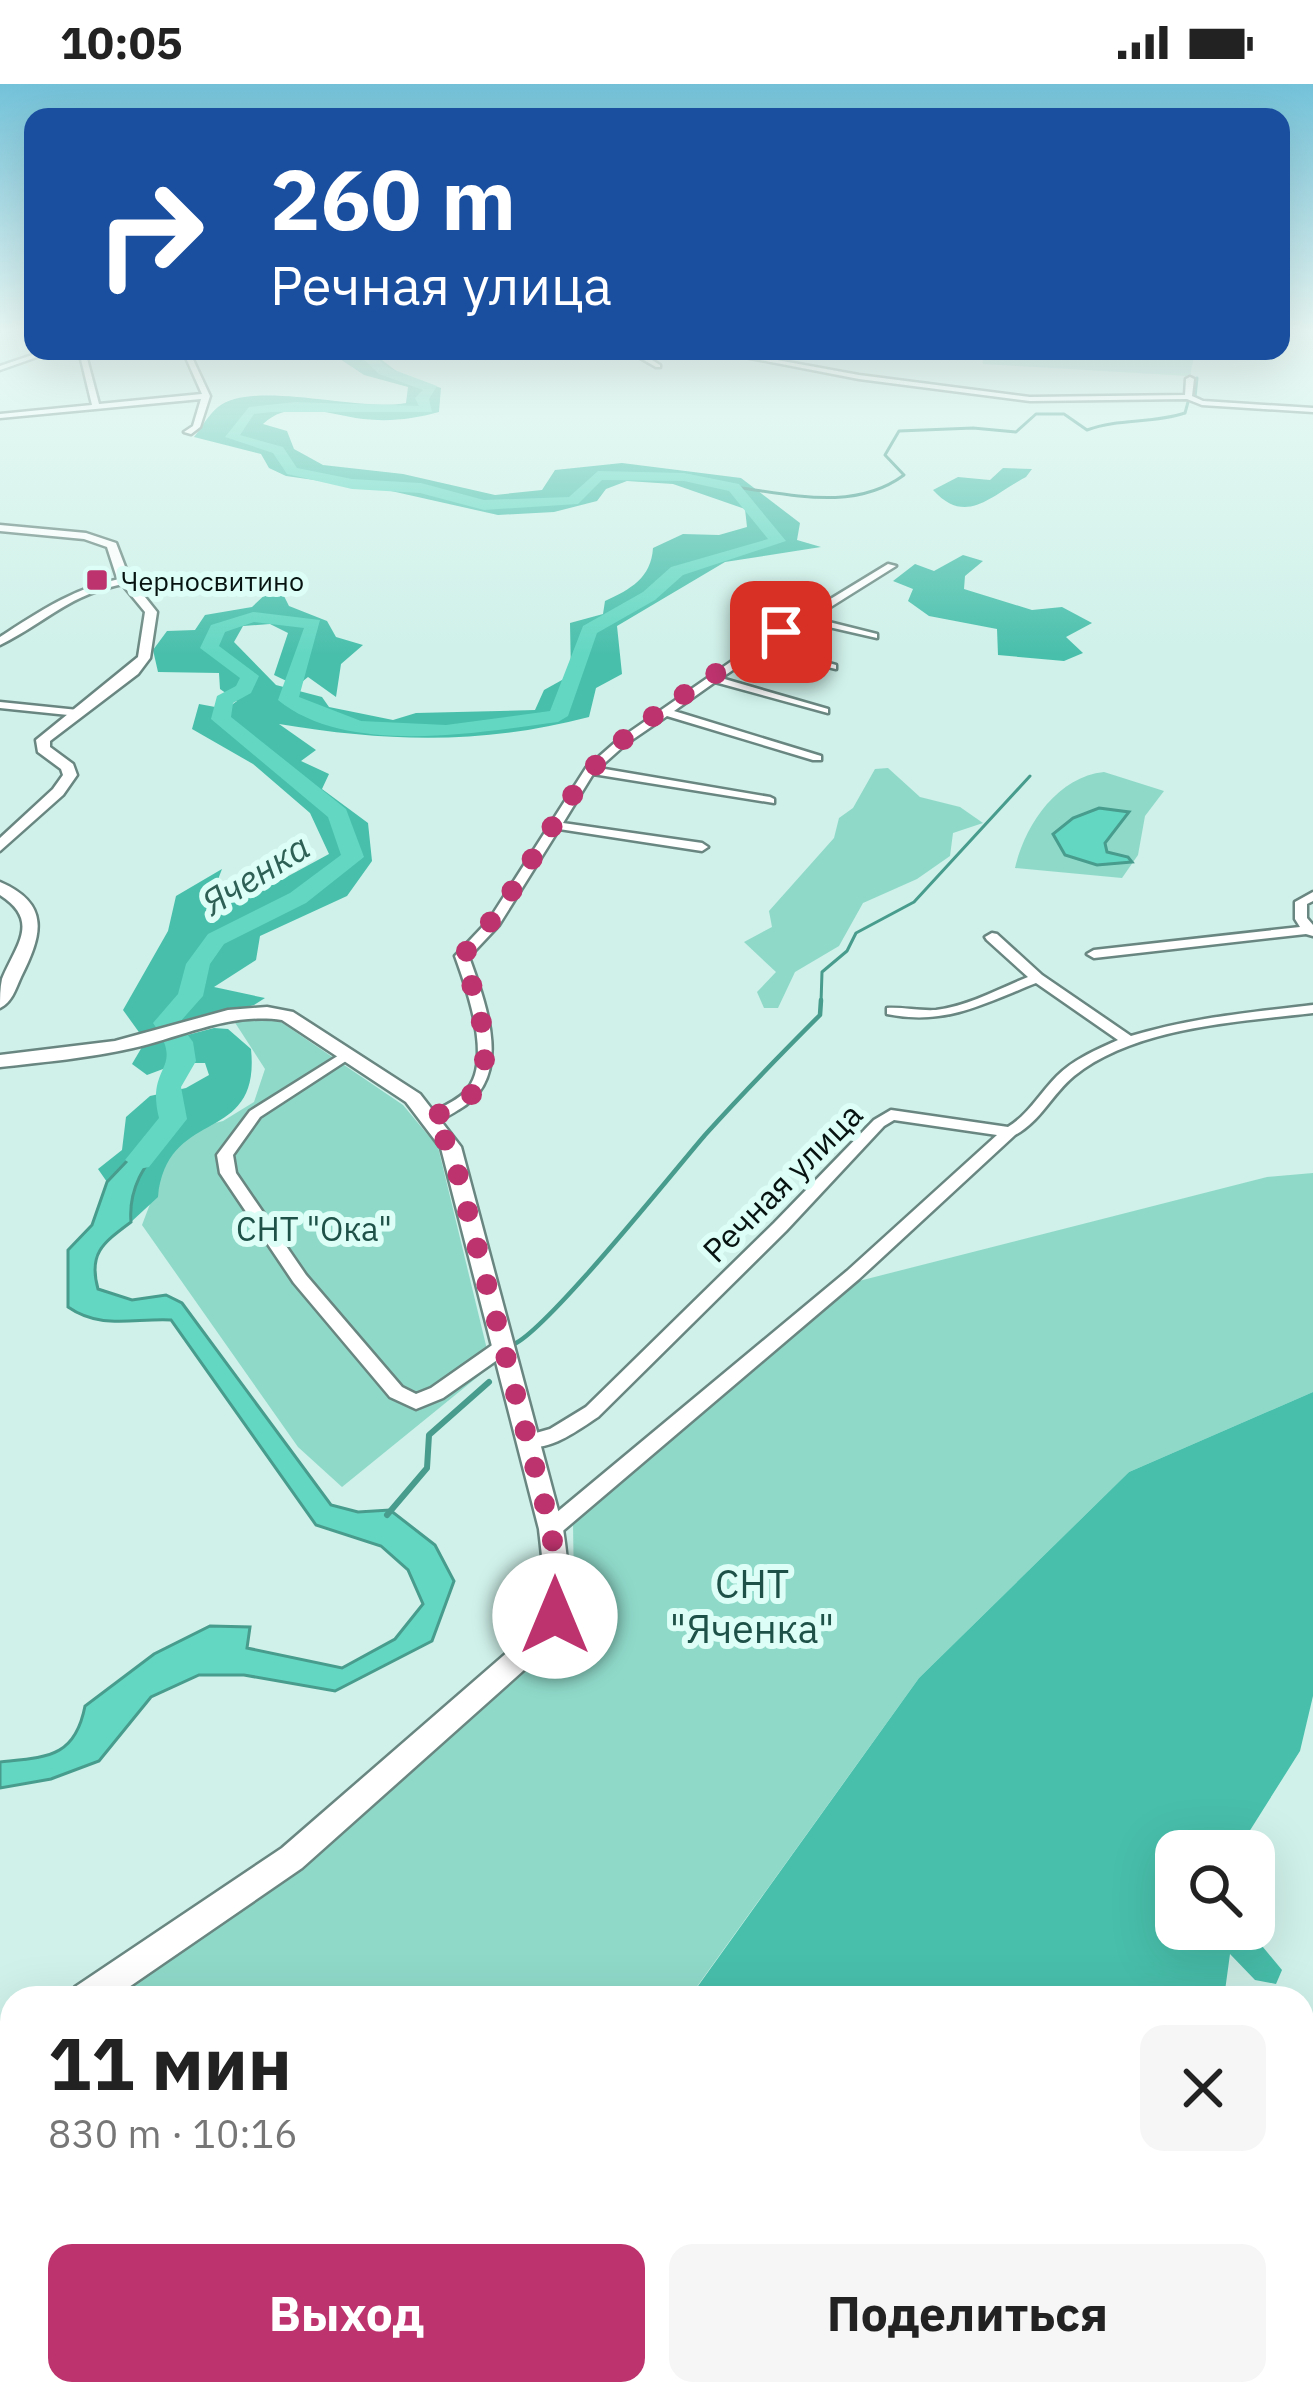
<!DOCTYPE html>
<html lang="ru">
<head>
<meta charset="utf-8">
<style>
	:root { --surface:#fff; --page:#f6f6f6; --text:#222; --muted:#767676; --accent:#bd336d }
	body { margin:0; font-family:"IBM Plex Sans",sans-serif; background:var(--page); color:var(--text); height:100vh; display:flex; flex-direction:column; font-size:45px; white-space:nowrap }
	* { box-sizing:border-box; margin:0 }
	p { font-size:39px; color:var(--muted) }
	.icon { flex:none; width:66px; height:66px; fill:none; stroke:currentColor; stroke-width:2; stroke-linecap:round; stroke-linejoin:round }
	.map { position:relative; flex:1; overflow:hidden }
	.drawer { position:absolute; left:0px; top:1902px; width:1314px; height:420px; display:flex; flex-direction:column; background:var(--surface); border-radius:36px 36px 0 0; box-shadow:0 12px 48px #0002 }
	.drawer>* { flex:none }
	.hud { position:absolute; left:24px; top:24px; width:1266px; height:252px; border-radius:24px; box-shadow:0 12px 48px #0002; background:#1a4fa0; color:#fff; overflow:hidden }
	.controls { position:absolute; left:1155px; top:1746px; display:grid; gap:24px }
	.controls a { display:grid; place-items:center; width:120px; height:120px; border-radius:24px; background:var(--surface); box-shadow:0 12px 48px #0002; font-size:60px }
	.pin { position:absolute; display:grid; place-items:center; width:102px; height:102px; color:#fff; margin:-51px; border-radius:24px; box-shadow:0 6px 18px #0006 }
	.me { position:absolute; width:132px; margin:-66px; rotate:0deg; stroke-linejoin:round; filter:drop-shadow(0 0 9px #0008) }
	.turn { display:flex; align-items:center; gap:42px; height:252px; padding:0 48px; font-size:54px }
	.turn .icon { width:156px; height:156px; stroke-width:2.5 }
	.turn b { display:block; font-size:84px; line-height:102px }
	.round { display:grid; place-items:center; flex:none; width:126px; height:126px; border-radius:24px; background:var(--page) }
	.summary { display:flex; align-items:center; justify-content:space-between; height:204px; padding:0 48px }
	h1 { font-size:72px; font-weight:700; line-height:90px }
	.button { display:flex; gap:24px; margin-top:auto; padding:24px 48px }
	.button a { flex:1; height:138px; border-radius:24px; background:var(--accent); color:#fff; font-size:48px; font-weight:700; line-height:138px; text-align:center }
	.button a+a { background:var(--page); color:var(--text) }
	.status { display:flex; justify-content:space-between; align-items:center; height:84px; padding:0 60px; background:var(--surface); direction:ltr }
	.status svg { height:33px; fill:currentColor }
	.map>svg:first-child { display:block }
	.green { fill:#8fd9c9 }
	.forest { fill:#48bfab }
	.water { fill:#63d7c2; stroke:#479c8d; stroke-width:3 }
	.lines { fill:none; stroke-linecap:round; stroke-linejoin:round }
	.stream-far2 { stroke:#479c8d; stroke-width:3 }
	.stream-far1 { stroke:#479c8d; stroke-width:4.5 }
	.stream { stroke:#479c8d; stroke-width:6 }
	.river { fill:#63d7c2; fill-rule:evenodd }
	.minor-casing { stroke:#698780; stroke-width:5 }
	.tertiary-casing { stroke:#698780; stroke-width:5 }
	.minor { fill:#fff; fill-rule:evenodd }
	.tertiary { fill:#fff; fill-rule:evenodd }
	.route { stroke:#bd336d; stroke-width:21; stroke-dasharray:0 37.8 }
	.poi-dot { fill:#bd336d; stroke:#dcfef6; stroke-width:4.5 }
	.labels { text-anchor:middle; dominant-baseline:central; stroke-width:12; stroke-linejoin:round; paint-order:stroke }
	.far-poi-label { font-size:27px; fill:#071311; stroke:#dcfef6; text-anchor:start }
	.street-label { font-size:33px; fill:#071311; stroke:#dcfef6 }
	.park-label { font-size:33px; fill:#1e5148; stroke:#dcfef6 }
	.water-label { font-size:36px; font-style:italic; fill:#2e6056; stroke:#dcfef6 }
	.near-park-label { font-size:39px; fill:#1e5148; stroke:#dcfef6 }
</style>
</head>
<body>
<div class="status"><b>10:05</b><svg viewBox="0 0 49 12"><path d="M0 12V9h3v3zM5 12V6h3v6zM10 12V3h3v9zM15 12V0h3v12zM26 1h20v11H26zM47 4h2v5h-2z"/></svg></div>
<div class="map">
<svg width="1313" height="2322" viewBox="0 0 1313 2322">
	<rect width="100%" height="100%" fill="#cff1e9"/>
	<path class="green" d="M982,267h213l-5,25 -207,-12z
		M888,684l32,29 40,10 23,16 -30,10 -3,23 -33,23 -54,24 -24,43 -44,26 -17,36h-14l-7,-16 19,-20 -32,-30 28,-15 -3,-16 65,-73 5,-20 14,-10 22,-39z
		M1104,688l60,19 -19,25 -7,39 -16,23 -107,-10c10,-43 42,-91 89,-96z
		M272,932l131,89 35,42 53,219 -149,121 -44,-40 -156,-222 35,-92 46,-12 31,-19 11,-33 -33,-51z
		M1313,1089v219l-184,80 -210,206 -226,314 1,6h-586l194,-133 251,-217 21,-60 -1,-65 282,-241 412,-105z
		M12,2310h905v12h-914z"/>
	<path class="forest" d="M338,267h32l29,22 42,15 -2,24c-25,7 -50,10 -76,7 -33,-4 -72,-22 -100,5l24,7 7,18 29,16 80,9 92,21 47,-5 13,-20 67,-7 119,15 59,45 -3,17 24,7 -96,15 -108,64 5,48 -26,14 -7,29c-107,28 -201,25 -310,7l37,26 -15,11 28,13 -7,15 46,34 4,38 -25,35 -87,40 -4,24 -42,27 51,11 -11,7 -113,30 -18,-25 45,-79 8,-35 46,-27 -17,44 65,-27 59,-32 -19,-41 -57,-49 -61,-35 7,-25 27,5 11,-8 -17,-12 -1,-16 -61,-1 -5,-22 14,-19 28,-1 10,-15 47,-8 18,-17 13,4 6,12 38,15 9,16 27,8 -22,19 -5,33 -28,-20 -11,9 -23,-11 14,-42 -18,-9 -27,2 -9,16 42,43 46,12 7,10 64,13 23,-7 119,-3 9,-20 27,-15 -1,-52 33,-9 2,-13c26,-12 46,-23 48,-53l30,-14 36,1 28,-8 -2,-18 -72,-25 -46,-3 -21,8 -9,12 -43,11 -56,3 -107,-24 -105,-15 -17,-8 -8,-14 -67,-17c7,-9 15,-23 24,-30 36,-28 140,5 188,-4l2,-16 -44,-12 -24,-16z
		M1003,384l29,1 -6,8c-37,20 -60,49 -93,13l25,-13 32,3z
		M963,471l20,6 -18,15 -1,13 68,21 30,-3 30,16 -26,14 17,16 -19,8 -66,-6 -1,-26 -68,-13 -21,-15 5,-12 -20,-8 22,-17 19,7z
		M214,944l14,1 23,20c10,98 -84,56 -93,148l-27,25c-2,-36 15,-58 36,-86l-2,-14 -58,60 -9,-13 24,-19 4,-33 24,-21 36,-8 23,-13 -4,-12h-26l-32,12 -15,-11 10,-17z
		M1313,1308v304l-13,55 -63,100h-61v78h72l34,41 -6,14 -21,-4 -25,-26 -6,44h-99l-2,-8 -31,-4 -19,12h-379l-1,-5 226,-315 210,-206z"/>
	<path class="water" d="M1099,724l30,4 -24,31 2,9 21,5 4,5 -35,3 -32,-10 -12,-21 20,-16z
		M165,1037l2,15c-21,28 -39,50 -36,86 -28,21 -43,31 -33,67l34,11 34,-5 16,8 149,202 27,7 32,-2 45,35 19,36 -22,60 -97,50 -91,-16h-45l-48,22 -52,64 -48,18 -51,9v-26c47,-5 75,-4 85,-56l69,-52 56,-28 40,1 -3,21 95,20 53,-29 28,-35 -15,-34 -27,-24 -65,-21 -145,-205c-37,-2 -70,10 -103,-13v-57l24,-25 15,-43z"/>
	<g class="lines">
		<path class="stream-far2" d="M1195,313l2,-19
			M734,403c57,7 120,25 170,-12l-19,-20 14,-24 74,-3 43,4 20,-18h28l23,16c32,-12 65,-6 98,-17l3,-11
			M821,919l1,-31 25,-21 9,-18 58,-31 116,-126"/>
		<path class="stream-far1" d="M512,1261c31,-10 162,-174 193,-210 37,-41 76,-81 115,-120l1,-15"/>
		<path class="stream" d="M387,1431l40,-47 2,-33 60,-53"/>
		<path class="river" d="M355,267h13l21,17 48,18 -8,13 3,13h-160l-18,2 -14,21 43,12 14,21 55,11 69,4 63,17 85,-3 29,-26 86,2 55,11 47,57 -103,34 -28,25 -58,33 -29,83 -10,6c-81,11 -212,34 -280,-22l26,-72 -50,-6 -29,10 -6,14 40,30 -8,17 -18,10 -2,14 115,92 18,48 -58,46 -82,41 -14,20 -7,32 -24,27 14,19 3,19 -15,26 6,32 -38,48 -10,2 -14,-9 34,-42c-14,-55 28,-47 -6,-95l25,-29 8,-30 22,-30 82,-41 51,-38 -13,-38 -117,-98 6,-23 19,-10 4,-8 -40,-30 11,-23 42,-13 67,8 -21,77 62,24 85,4 104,-14 33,-85 60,-34 28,-25 97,-28 -39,-48 -45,-10 -82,-1 -24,24 -94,6 -64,-17 -68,-4 -65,-15 -14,-21 -48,-16 24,-30 46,-5 124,4 -4,-8 8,-8 -44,-16z"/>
		<defs>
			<path id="minor" d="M44,267h10l-54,19v-4z
				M79,267h6l14,53 103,-10 -19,-43h6l21,45 -10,31 -9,7 -7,-2 9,-6 8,-27 -201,19v-4l92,-9z
				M642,267h9l-7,4 16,10v2h-4l-19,-11v-2z
				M714,267h14l131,24 171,22 155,-2 1,-16 4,-2 4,2 -2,17 11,5 110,7v4l-111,-7 -15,-6 -157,2 -171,-22z
				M1200,267h6v3l-5,1z
				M888,480l8,2 -83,52 64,16v4l-70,-16 -40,24 69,19v4l-75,-18 -40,27 107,31v4l-113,-31 -41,29 147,45v4h-8l-146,-44 -41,28 -27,24 171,29 4,2v4l-181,-29 -30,49 139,20 6,4 -6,4 -143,-22 -60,96 -30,32c17,47 46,122 -11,153 -11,7 -22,13 -34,12l-3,-3 3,-3c13,-7 30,-13 41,-24 29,-29 2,-103 -10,-136l34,-36 97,-152 32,-28 137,-95z
				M125,494l3,1v4c-60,11 -78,37 -128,62v-8c40,-26 77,-51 125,-59z
				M0,618l78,8 5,3 -5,3 -78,-8z
				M1313,808v9l-6,3v14l6,7v11l-7,-2 -212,24 -7,-4 7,-4 206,-23 -5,-8v-17z
				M992,849l5,1 45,41 89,61c59,-18 121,-24 182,-31v8c-76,9 -178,14 -239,63 -22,18 -33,45 -59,59l-156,144 -301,256 -7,2 -7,-2 -3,-6 3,-6 303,-252 150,-136 -103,-15 -10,6 -98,105 -188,186c-23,15 -47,34 -76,30l-2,-5 2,-5 28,-8 36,-22 188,-184 100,-103 17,-10 117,17c21,-13 32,-34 49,-51 17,-17 39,-26 61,-36l-82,-57c-53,21 -91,43 -149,31v-6c16,-1 32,3 49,2 32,-4 62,-21 92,-33l-41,-37 -2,-3z
				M344,968l5,1 2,3 -2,3 -89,58 -27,38 3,18 70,102 96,112 14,7 15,-6 67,-47h12l3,5 -3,5 -67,47 -27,11 -26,-12 -96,-114 -74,-110 -3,-18 33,-44z"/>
			<path id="tertiary" d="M0,441l86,8 30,10 13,34 28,35 -7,46 -12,16 -88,67v6l23,17 4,11 -14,20 -63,56v-13l53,-49 10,-14 -2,-6 -23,-17 -2,-12 102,-83 7,-45 -28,-34 -10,-31 -23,-8 -84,-8z
				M0,798c51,22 42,53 21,95 -6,13 -9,25 -21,31 0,-10 0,-20 2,-29 14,-34 39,-58 -2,-84z
				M267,923l26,5 127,82 41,53 102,382c7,46 11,85 -20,124l-241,215 -189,130h-43l5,-11 207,-139 243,-211c26,-32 18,-70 14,-108l-98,-381 -35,-46 -124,-82c-52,-8 -100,17 -149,28 -44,10 -89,14 -133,19v-12l115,-14 113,-31z
				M12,1942v34l-12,5v-34z"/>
		</defs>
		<use href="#minor" class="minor-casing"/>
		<use href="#tertiary" class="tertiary-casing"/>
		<use href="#minor" class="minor"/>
		<use href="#tertiary" class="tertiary"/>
	</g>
	<linearGradient id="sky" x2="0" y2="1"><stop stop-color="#73c2d9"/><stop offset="0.43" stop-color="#e9f9f5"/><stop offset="1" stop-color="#e9f9f5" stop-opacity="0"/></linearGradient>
	<rect width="1313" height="571" fill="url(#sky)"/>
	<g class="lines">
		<path class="route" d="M555,1532l2,-38 -6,-49 -100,-381 -22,-29c13,-7 32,-14 42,-24 30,-29 3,-105 -9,-139 51,-54 81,-123 126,-182 33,-43 144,-111 193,-142"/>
	</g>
	<rect class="poi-dot" x="85" y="484" width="24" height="24" rx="6"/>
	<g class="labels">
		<g class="far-poi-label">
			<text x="121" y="496">Черносвитино</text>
		</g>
		<g class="street-label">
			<text transform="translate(782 1098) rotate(-45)">Речная улица</text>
		</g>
		<g class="park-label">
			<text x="314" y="1144">СНТ "Ока"</text>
		</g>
		<g class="water-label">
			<text transform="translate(255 790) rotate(-32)">Яченка</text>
		</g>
		<g class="near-park-label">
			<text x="752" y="1499">СНТ<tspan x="752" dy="45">"Яченка"</tspan></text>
		</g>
	</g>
</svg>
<div class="controls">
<a><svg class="icon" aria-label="search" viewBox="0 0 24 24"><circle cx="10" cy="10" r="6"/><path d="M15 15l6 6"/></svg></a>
</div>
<div class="pin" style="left:781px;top:548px;background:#d93025"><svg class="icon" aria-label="arrive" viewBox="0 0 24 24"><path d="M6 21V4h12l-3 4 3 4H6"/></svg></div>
<svg class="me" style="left:555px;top:1532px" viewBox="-20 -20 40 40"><circle r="19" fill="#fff"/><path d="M0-13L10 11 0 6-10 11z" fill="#bd336d"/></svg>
<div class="hud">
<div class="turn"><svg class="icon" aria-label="right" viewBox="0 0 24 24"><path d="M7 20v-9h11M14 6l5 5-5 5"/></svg><div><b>260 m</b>Речная улица</div></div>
</div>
<section class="drawer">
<div class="summary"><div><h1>11 мин</h1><p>830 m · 10:16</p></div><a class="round"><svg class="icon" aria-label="close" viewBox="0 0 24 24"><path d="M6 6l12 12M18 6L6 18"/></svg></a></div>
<div class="button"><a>Выход</a><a>Поделиться</a></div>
</section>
</div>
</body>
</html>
